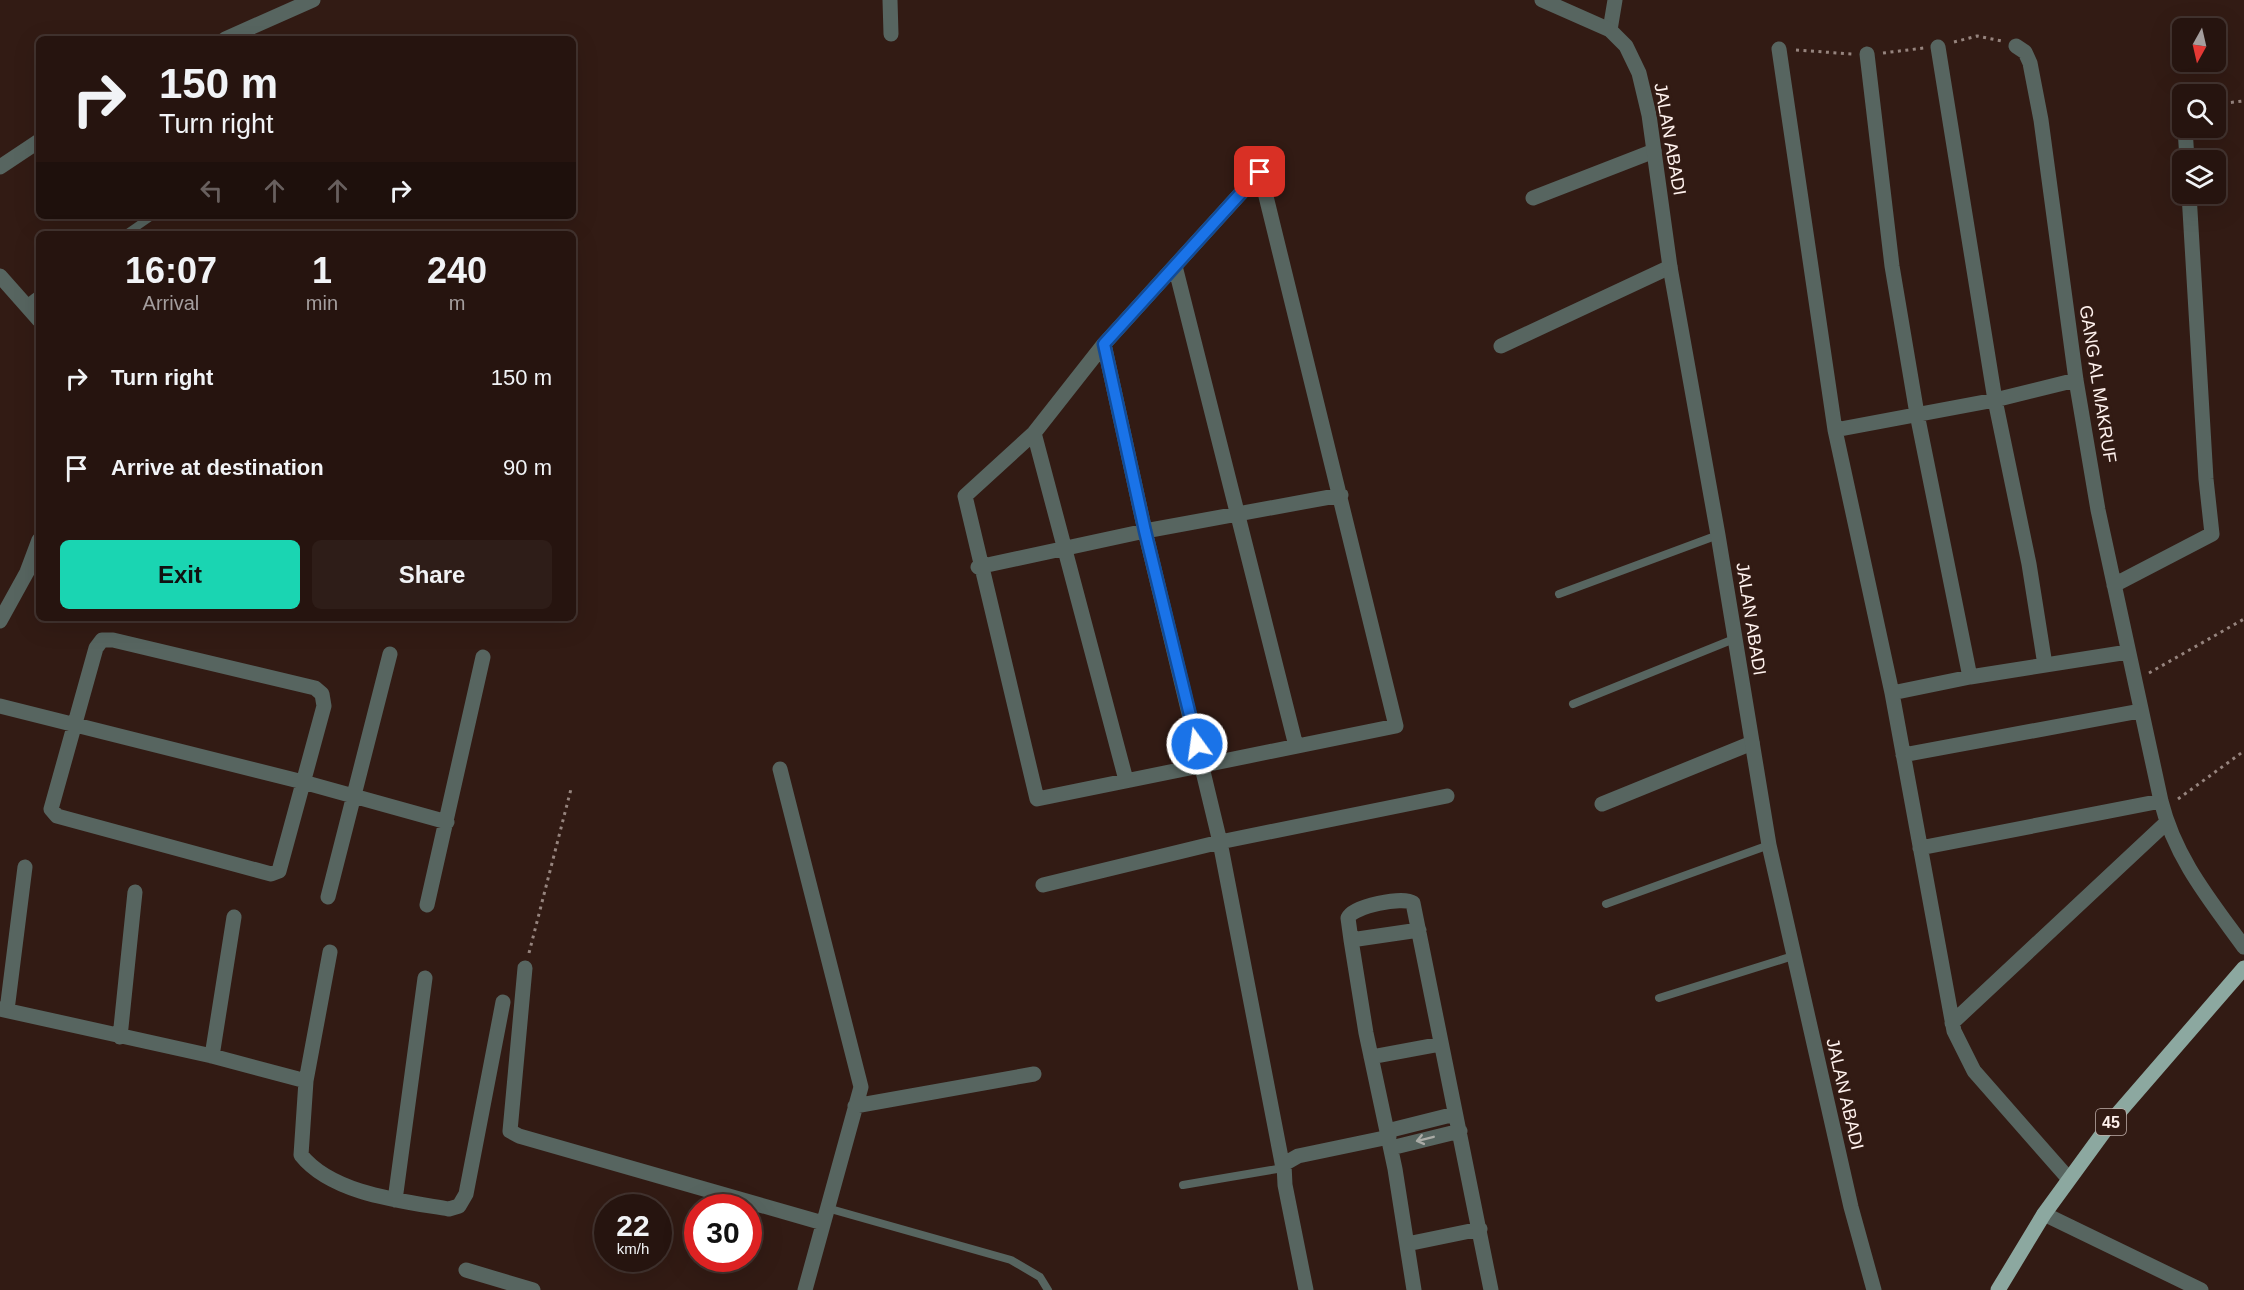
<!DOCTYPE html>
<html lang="en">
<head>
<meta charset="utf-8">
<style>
	:root { --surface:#26140f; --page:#2e1d18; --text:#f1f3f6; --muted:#a49e9e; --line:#42332f; --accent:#1ad5b2 }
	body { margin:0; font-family:Helvetica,sans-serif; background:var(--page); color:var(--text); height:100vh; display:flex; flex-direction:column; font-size:22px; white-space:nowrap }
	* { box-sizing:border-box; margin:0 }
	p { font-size:20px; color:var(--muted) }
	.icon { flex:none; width:33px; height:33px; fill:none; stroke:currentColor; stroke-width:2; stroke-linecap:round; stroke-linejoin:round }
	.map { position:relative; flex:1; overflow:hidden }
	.drawer { position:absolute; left:36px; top:231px; width:540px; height:390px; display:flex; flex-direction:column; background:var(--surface); border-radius:9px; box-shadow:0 6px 24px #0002,0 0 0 2px var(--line) }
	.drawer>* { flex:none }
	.banner { position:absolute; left:36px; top:36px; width:540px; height:183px; border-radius:9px; box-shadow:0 6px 24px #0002,0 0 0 2px var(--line); background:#26140f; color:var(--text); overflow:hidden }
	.needle { width:39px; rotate:188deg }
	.fabs { position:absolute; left:2172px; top:18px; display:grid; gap:12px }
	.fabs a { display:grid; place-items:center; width:54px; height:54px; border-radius:9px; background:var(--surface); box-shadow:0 6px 24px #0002,0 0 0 2px var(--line); font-size:30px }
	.speed { position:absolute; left:594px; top:1194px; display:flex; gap:12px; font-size:30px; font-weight:700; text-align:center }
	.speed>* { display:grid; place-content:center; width:78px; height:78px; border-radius:50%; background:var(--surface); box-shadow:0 6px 24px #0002,0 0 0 2px var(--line); line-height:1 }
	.speed small { font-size:15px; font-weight:400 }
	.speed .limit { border:9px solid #d22; background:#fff; color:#111 }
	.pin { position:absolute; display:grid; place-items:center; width:51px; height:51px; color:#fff; margin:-26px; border-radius:12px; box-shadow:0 3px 9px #0006 }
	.me { position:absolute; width:66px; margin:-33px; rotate:346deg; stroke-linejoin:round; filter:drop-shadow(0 0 4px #0008) }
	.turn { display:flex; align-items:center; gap:21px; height:126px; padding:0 24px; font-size:27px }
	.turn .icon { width:78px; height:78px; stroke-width:2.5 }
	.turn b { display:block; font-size:42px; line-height:51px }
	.lanes { display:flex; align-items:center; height:57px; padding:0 24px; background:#0003; justify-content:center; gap:30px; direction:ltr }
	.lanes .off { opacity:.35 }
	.eta { display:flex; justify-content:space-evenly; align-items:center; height:102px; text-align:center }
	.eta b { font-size:36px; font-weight:700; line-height:42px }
	.action { display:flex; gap:12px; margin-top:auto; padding:12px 24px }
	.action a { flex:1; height:69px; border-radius:9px; background:var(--accent); color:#111; font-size:24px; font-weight:700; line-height:69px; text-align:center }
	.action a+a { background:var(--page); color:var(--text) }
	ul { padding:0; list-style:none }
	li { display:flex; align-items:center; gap:18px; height:90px; padding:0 24px }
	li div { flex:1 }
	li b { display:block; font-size:22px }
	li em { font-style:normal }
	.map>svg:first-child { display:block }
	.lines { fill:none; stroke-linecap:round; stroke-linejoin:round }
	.path { stroke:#96847e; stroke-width:3; stroke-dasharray:3 4.5; stroke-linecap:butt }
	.service { stroke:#576560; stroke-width:8 }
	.minor { stroke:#576560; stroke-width:15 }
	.tertiary { stroke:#576560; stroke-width:15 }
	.primary { stroke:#8ca8a0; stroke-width:15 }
	.oneway { stroke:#aaaba6 }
	.route-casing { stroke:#114b97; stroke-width:15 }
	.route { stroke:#1a73e8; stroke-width:10 }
	.labels { text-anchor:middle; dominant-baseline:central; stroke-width:6; stroke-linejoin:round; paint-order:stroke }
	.shield { fill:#321b14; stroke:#c1b1ac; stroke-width:1.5 }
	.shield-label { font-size:16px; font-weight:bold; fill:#fef1ed }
	.street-label { font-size:18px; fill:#fef1ed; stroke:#321b14 }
</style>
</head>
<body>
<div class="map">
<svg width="2244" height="1290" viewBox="0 0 2244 1290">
	<rect width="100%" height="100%" fill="#321b14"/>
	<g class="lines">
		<path class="path" d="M1954,42l23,-6 25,5
			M1796,50l56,4
			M1883,53l41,-5
			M2216,104l28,-3
			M2149,673l95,-54
			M2178,799l66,-48
			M529,953l42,-164"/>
		<path class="service" d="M126,234l26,-18
			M27,303l12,-9
			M1559,594l159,-59
			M1573,704l161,-65
			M1606,904l163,-59
			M1659,998l134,-42
			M1183,1185l100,-17
			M827,1208l184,52 29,17 8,13"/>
		<path class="minor" d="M890,0l1,34
			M1610,30l5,-30
			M2016,46l9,6 5,11 11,57 35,260 22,130 63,291c14,57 49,99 83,146
			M1938,47l57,353 34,164 16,101
			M1779,49l56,381 57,263 62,338 20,40 94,107
			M1867,54l25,212 25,148 53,263
			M2185,128l2,32
			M1260,172l136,554 -359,73 -72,-303 69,-63 70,-89z
			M1533,198l121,-47
			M1175,266l121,480
			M1104,344l41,187 75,311 63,326
			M1501,346l169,-79
			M1835,430l160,-30 81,-20
			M1034,433l92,347
			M978,567l167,-36 196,-36
			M2114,585l98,-51 -6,-55 -17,-285
			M102,640h11l202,48 7,6 2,12 -45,165 -8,3 -214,-58 -6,-7 45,-161z
			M1892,693l78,-16 158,-25
			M0,706l303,76 144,40
			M1903,755l237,-44
			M780,769l81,318 -56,203
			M1602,804l150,-61
			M1920,848l241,-47
			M1043,885l177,-43 227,-46
			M328,897l62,-243
			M427,905l56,-248
			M1351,940l-3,-22c5,-12 55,-22 65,-15l78,387
			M525,968l-15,163 9,5 304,87
			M0,1009l212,47 94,25 -5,74c31,39 101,46 148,54l10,-3 7,-12 37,-192
			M7,1010l18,-143
			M1952,1023l214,-200
			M120,1037l15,-145
			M212,1056l22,-139
			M1371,1057l70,-13
			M306,1081l24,-129
			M855,1106l179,-32
			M1387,1131l68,-17
			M1391,1148l69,-17
			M395,1200l30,-222
			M2044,1214l157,76
			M1407,1244l73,-15
			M466,1270l67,20
			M1306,1290l-21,-105 -1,-21 14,-8 91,-19
			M1414,1290l-19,-121 -29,-136 -15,-93 68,-10"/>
		<path class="tertiary" d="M1542,0l68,30 16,16 13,27 10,42 21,152 48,268 51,310 82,362 23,83
			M225,39l88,-39
			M0,167l39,-26
			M0,276l39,44
			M0,621l27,-49 12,-32"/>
		<path class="primary" d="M1998,1290l46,-76 70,-96 130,-150"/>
	</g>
	<defs><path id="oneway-shaft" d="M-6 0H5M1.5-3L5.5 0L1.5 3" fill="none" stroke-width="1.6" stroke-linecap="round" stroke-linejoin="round" transform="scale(1.5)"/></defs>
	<use class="oneway" href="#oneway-shaft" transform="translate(1425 1139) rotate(166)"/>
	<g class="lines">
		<defs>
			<path id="route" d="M1197,744l-52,-213 -41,-187 156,-172"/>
		</defs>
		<use href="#route" class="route-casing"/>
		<use href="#route" class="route"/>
	</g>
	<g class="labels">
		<rect class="shield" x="2096" y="1109" width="30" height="26" rx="4.5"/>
		<g class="shield-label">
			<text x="2111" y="1122">45</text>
		</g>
		<g class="street-label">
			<text transform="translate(1670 139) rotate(80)">JALAN ABADI</text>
			<text transform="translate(2098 384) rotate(81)">GANG AL MAKRUF</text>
			<text transform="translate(1751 619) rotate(81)">JALAN ABADI</text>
			<text transform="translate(1845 1094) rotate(77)">JALAN ABADI</text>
		</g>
	</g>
</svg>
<div class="fabs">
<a><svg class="needle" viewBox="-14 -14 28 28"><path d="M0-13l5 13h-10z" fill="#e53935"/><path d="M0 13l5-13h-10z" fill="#a49e9e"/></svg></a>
<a><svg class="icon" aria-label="search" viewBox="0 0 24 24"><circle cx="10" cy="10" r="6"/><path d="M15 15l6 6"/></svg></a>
<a><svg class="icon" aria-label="layers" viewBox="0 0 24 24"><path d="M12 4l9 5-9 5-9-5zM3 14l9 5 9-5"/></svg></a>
</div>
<div class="speed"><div>22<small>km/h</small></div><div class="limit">30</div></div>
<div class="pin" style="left:1260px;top:172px;background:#d93025"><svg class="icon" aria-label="arrive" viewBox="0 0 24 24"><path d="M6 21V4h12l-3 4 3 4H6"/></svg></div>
<svg class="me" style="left:1197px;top:744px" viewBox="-20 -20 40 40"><circle r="17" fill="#1a73e8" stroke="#fff" stroke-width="3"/><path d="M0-11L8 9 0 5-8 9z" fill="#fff"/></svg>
<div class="banner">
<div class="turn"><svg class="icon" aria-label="right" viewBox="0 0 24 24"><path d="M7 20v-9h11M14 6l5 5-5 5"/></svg><div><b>150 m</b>Turn right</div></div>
<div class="lanes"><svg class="icon off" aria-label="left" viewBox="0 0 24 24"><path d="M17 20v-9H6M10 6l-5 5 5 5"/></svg><svg class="icon off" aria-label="ahead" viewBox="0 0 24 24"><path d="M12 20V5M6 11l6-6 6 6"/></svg><svg class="icon off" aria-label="ahead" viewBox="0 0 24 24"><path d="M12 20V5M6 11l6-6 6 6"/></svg><svg class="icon" aria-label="right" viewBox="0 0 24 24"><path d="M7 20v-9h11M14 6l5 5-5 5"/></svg></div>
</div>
<section class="drawer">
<div class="eta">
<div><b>16:07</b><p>Arrival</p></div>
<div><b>1</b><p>min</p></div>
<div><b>240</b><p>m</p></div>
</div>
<ul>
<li><svg class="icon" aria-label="right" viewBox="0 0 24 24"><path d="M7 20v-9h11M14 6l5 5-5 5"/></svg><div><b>Turn right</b></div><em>150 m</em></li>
<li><svg class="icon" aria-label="arrive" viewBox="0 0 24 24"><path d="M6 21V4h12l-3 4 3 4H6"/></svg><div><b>Arrive at destination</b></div><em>90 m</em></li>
</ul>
<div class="action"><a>Exit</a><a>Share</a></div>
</section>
</div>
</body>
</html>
